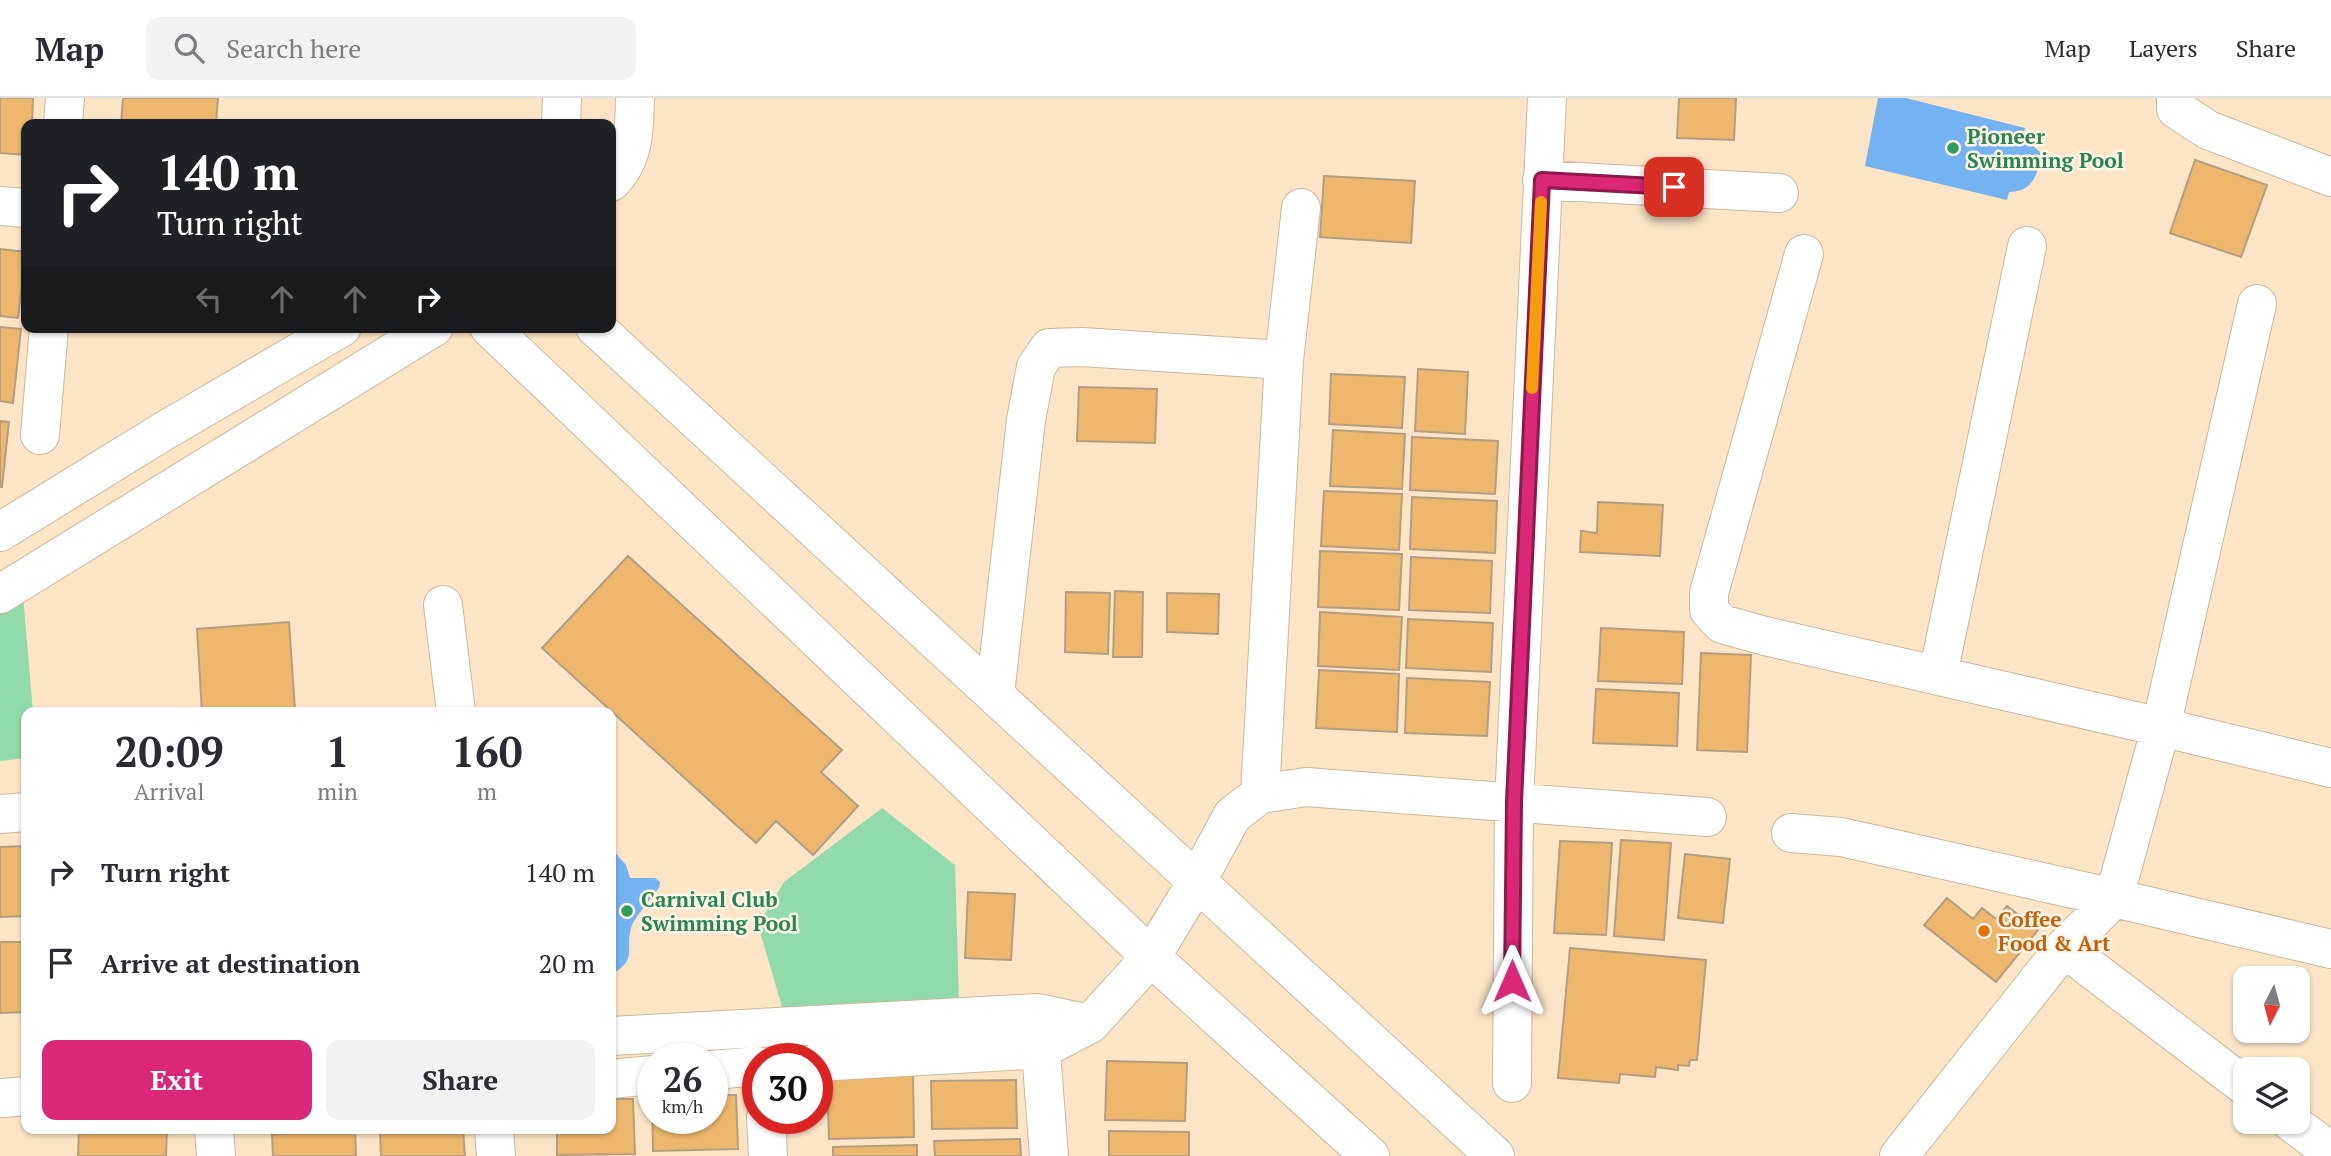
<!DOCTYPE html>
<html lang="en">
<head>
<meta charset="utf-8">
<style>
	:root { --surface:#fff; --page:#f2f2f3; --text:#2b2b33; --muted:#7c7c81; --line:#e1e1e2; --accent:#db2777 }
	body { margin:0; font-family:"PT Serif",serif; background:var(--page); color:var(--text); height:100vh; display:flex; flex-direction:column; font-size:26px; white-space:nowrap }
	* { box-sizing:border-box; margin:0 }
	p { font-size:23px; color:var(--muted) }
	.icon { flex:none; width:38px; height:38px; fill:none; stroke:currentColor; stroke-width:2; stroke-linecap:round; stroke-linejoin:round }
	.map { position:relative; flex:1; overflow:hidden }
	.panel { position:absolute; left:21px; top:609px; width:595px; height:427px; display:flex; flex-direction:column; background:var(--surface); border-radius:14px; box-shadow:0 2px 5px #0004 }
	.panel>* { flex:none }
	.hud { position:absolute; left:21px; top:21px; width:595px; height:214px; border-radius:14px; box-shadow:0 2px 5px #0004; background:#202124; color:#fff; overflow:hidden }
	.needle { width:46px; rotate:186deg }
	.buttons { position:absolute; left:2233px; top:868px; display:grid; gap:14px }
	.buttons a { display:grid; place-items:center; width:77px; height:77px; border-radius:14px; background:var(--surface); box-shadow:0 2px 5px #0004; font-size:35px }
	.speed { position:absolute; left:637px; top:945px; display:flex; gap:14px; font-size:35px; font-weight:700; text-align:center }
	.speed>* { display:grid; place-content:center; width:91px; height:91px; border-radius:50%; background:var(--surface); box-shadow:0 2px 5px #0004; line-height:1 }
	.speed small { font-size:18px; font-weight:400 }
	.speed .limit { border:10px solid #d22; background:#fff; color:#111 }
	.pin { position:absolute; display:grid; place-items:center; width:60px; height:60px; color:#fff; margin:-30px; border-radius:14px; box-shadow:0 4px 10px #0006 }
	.me { position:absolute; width:77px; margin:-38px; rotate:0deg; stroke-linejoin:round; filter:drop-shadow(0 0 5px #0008) }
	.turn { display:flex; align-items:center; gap:24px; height:147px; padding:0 21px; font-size:32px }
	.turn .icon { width:91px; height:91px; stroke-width:2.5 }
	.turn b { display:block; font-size:49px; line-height:60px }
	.lanes { display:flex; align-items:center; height:66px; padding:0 21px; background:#0003; justify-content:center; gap:35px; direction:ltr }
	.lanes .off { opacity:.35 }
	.eta { display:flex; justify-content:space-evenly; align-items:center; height:119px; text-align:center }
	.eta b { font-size:42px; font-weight:700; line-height:49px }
	.primary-button { display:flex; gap:14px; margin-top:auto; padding:14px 21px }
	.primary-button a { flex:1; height:80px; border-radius:14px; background:var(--accent); color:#fff; font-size:28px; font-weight:700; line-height:80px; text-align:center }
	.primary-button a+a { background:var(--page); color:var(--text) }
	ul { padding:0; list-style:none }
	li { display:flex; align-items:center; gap:21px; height:91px; padding:0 21px }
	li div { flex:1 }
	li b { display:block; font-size:26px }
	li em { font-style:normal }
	header { display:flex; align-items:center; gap:42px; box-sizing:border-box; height:98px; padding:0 35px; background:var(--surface); border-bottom:2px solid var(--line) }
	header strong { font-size:33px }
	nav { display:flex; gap:38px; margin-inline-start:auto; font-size:24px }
	.search { width:490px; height:63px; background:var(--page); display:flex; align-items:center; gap:18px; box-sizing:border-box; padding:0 24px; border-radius:14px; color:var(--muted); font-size:26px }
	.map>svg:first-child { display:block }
	.green { fill:#91dbab }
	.water { fill:#75b2f1 }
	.building { fill:#edb76d; stroke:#b49e82; stroke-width:2 }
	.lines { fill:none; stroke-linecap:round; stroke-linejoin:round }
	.minor-casing { stroke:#cdb79a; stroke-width:40 }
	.minor { stroke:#fff; stroke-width:38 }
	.route-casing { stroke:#8e194d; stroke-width:18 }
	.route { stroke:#db2777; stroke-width:12 }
	.slow { stroke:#f59e0b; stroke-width:12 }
	.leisure-dot { fill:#2e9e5b; stroke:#fef4e8; stroke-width:2.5 }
	.food-dot { fill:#e8710a; stroke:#fef4e8; stroke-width:2.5 }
	.labels { text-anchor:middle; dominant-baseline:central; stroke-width:5; stroke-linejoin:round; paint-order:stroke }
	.leisure-label { font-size:21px; font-weight:bold; fill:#27864d; stroke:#fef4e8; text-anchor:start }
	.food-label { font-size:21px; font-weight:bold; fill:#c56008; stroke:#fef4e8; text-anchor:start }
</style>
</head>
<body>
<header>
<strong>Map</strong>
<div class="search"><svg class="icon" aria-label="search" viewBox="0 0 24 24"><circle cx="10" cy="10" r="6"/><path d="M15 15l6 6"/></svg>Search here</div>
<nav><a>Map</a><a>Layers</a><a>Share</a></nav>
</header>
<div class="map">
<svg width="2331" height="1058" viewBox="0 0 2331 1058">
	<rect width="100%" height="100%" fill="#fce5c7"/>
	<path class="green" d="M23,498l10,116h-7v46l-26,3v-151z
		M882,710l73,57 4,135 -175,14 -26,-89 26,-43z"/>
	<path class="water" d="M1878,0h28l119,30 -2,9 17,15c0,20 -7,40 -31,40l-2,8 -142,-34z
		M611,750l15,17 4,13h25l5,4 -1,6c-7,9 -25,30 -28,40 -6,24 7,31 -20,47z"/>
	<path class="building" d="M0,0h33l-1,26h-6v31l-26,-2z
		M123,0h95l-2,26h-95z
		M1679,0h57l-2,42 -57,-2z
		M2195,62l72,25 -26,72 -71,-24z
		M1324,78l91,5 -4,62 -91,-6z
		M0,151l26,3 -8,66 -18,-2z
		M0,229l21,2 -8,74 -13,-2z
		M1418,271l50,3 -3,62 -50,-3z
		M1331,276l74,3 -3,51 -73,-4z
		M1079,289l78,2 -2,54 -78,-2z
		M0,323l9,1 -7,65h-2z
		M1333,332l72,4 -3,55 -72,-3z
		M1412,339l86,4 -3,53 -85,-4z
		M1324,393l78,3 -3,56 -78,-4z
		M1412,399l85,4 -2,52 -85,-4z
		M1598,404l65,3 -3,51 -80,-4 1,-21 16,2z
		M1320,453l82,3 -3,56 -81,-3z
		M628,458l214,194 -21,22 37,34 -45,49 -37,-34 -20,22 -214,-195z
		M1411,459l81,4 -2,52 -81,-3z
		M1115,493l28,1 -1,65h-29z
		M1066,494l44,1 -2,61 -43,-2z
		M1167,495l52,1 -1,40 -51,-2z
		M1320,514l82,5 -3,53 -81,-4z
		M1408,521l85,4 -2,49 -85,-4z
		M289,524l6,88 -93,2 -5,-83z
		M1601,530l83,4 -2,52 -84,-3z
		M1701,555l50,2 -4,97 -50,-2z
		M1319,572l80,4 -2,58 -81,-4z
		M1407,580l83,4 -3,54 -82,-3z
		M1596,591l83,4 -2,53 -84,-3z
		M1621,742l50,3 -7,97 -50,-4z
		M1560,743l52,2 -6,92 -52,-2z
		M26,748v70l-26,1v-70z
		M1685,756l45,5 -7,64 -45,-5z
		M968,794l47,2 -4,66 -46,-2z
		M1947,800l26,21 9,-11 14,11 11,-13 31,24 -42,52 -72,-57z
		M0,844h26v70l-26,1z
		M1570,850l136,12 -9,100h-7l-1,6 -11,-1v5l-22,-3 -1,10 -35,-3 -1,9 -61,-5z
		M1107,963l80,2 -2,58 -80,-1z
		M913,976l1,63 -85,2 -2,-62z
		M1016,982l1,48 -85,1 -1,-48z
		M712,997h24l2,54 -85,2 -1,-54 1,21h59z
		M611,1001h22l2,55 -78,1v-26h54z
		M79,1031h88l-1,27h-88z
		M355,1031l1,27h-83l-1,-22z
		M380,1031h83l2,27h-84z
		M1109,1033l80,1v24h-80z
		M1020,1041l1,17h-86l-1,-15z
		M917,1047v11h-84v-9z"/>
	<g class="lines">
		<defs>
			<path id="minor" d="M2176,0v11l32,21 123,47
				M63,26l2,-26
				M561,26l1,-26
				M1542,82l237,13
				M611,84c24,-24 23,-52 24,-84
				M0,108l26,2
				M1804,156l-95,339v17l13,14 43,12 396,91 170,41
				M489,229l662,630 219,199
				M595,229l900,829
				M40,337l9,-108
				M0,434l164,-101 178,-104
				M0,496l434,-267
				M443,507l13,107
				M1938,577l89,-429
				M995,596l31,-274 10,-53 13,-19 33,-1 202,13
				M1260,696l24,-434 17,-152
				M0,716l26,-2
				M1791,735l50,4 273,61 47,-171 96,-423
				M2064,850l181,138
				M1039,927l10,131
				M611,938l427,-23 52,11
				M817,964l225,-13 48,-25 61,-67 45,-74 36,-67 28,-22 46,-7 401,30
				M712,972l46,-4
				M611,981l42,-4
				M1512,985l2,-281 33,-704
				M3,1000l23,-2
				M766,1020l2,38
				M2291,1024l40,30
				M214,1031l2,27
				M494,1031l2,27
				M1899,1058l165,-208 50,-50 217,51"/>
		</defs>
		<use href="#minor" class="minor-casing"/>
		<use href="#minor" class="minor"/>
	</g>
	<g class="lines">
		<defs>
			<path id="route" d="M1512,883l2,-179 28,-622 132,7"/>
		</defs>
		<use href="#route" class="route-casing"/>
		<use href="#route" class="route"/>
		<path class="slow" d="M1532,290l9,-186"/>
	</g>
	<g class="leisure-dot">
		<circle cx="1953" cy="50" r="7"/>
		<circle cx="627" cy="813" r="7"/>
	</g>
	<circle class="food-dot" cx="1984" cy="833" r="7"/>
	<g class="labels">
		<g class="leisure-label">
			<text x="1967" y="38">Pioneer<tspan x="1967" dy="24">Swimming Pool</tspan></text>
			<text x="641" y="801">Carnival Club<tspan x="641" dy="24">Swimming Pool</tspan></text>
		</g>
		<g class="food-label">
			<text x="1998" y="821">Coffee<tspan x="1998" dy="24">Food &amp; Art</tspan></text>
		</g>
	</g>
</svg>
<div class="buttons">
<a><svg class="needle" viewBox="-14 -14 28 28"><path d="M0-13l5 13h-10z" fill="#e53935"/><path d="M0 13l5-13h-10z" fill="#7c7c81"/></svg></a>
<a><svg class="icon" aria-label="layers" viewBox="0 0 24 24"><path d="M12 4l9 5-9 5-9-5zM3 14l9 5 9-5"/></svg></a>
</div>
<div class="speed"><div>26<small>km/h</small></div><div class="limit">30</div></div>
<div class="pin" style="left:1674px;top:89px;background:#d93025"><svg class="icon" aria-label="arrive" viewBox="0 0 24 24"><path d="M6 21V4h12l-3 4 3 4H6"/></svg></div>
<svg class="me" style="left:1512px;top:883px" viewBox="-20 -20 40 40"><path d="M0-17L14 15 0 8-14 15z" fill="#db2777" stroke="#fff" stroke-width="4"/></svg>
<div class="hud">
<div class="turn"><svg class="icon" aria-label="right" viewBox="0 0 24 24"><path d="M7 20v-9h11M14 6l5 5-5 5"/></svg><div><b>140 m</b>Turn right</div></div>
<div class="lanes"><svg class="icon off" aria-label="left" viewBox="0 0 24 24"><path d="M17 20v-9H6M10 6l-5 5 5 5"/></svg><svg class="icon off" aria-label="ahead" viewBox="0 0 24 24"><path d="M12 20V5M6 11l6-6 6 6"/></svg><svg class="icon off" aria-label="ahead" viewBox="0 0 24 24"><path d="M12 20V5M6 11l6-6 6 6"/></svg><svg class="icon" aria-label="right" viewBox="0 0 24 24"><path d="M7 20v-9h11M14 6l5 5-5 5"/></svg></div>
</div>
<section class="panel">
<div class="eta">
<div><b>20:09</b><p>Arrival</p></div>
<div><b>1</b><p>min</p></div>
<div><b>160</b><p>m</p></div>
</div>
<ul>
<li><svg class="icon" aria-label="right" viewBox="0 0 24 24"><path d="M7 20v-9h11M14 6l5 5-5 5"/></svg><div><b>Turn right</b></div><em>140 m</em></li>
<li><svg class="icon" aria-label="arrive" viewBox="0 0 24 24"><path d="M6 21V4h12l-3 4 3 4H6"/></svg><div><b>Arrive at destination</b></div><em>20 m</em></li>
</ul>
<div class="primary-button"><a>Exit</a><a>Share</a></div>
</section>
</div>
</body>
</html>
